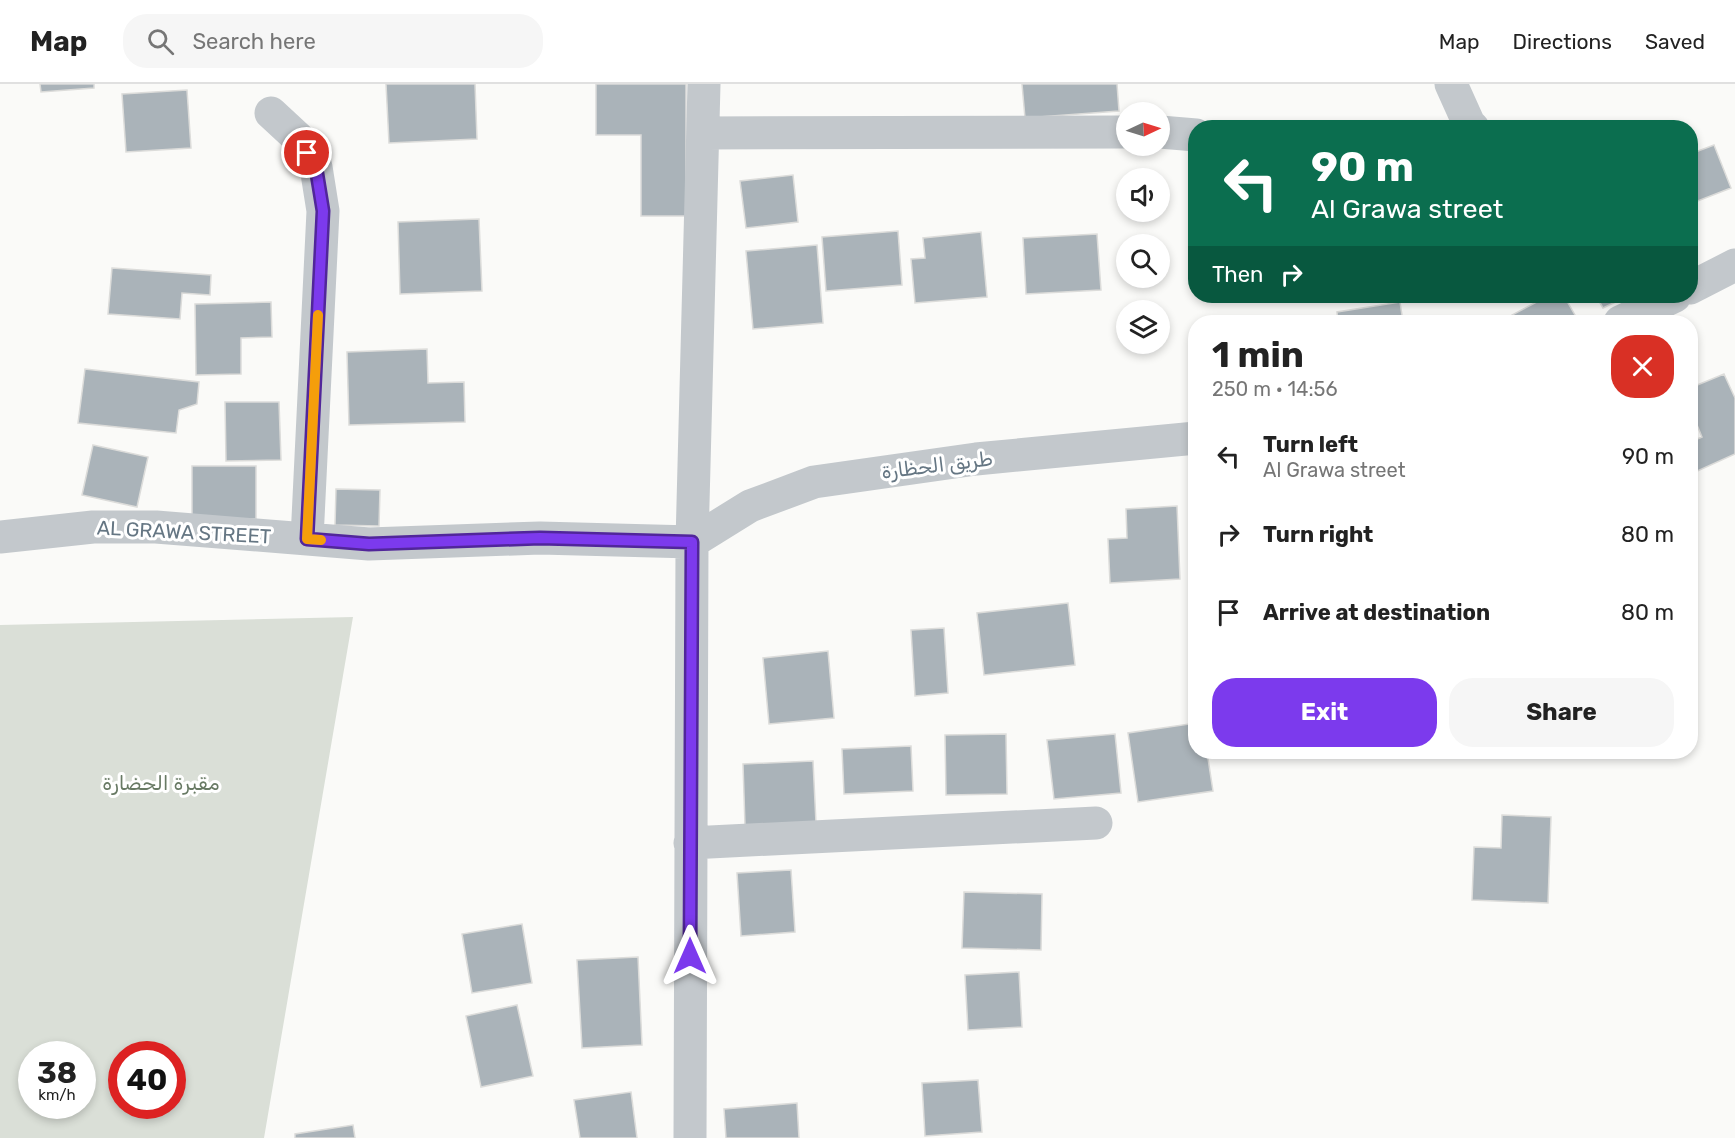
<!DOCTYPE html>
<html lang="en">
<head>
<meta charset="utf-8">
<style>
	:root { --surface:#fff; --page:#f6f6f6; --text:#222; --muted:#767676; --line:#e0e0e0; --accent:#7c3aed }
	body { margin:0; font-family:Rubik,Vazirmatn,sans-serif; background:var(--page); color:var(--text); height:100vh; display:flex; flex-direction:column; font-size:22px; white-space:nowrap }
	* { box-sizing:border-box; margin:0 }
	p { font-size:20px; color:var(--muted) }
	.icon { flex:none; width:33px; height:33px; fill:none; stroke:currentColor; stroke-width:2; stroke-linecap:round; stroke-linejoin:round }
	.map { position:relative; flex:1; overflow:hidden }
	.sheet { position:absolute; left:1188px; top:231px; width:510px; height:444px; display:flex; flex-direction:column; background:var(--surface); border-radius:24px; box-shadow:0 3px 9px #0003 }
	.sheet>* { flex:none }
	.top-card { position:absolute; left:1188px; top:36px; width:510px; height:183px; border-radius:24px; box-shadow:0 3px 9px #0003; background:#0b6e4f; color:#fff; overflow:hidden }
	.needle { width:39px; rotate:86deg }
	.controls { position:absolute; left:1116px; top:18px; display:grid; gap:12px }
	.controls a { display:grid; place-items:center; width:54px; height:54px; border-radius:50%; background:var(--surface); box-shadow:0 3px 9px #0003; font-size:30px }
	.speed { position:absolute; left:18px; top:957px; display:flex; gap:12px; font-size:30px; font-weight:700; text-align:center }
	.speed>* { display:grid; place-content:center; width:78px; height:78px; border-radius:50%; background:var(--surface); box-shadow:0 3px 9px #0003; line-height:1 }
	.speed small { font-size:15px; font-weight:400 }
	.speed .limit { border:9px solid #d22; background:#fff; color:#111 }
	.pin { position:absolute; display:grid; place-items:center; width:51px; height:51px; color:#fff; margin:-26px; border:3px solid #fff; border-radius:50%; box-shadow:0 2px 6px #0007 }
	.me { position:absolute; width:66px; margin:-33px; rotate:0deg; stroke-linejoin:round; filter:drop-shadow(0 0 4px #0008) }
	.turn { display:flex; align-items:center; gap:21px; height:126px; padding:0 24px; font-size:27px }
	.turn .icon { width:78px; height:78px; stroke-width:2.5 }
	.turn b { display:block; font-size:42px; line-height:51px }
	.then { display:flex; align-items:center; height:57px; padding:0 24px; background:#0003; gap:12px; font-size:22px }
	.round { display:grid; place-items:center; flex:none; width:63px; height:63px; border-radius:24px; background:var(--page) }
	.overview { display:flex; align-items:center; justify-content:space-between; height:102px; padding:0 24px }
	h1 { font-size:36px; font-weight:700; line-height:45px }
	.button { display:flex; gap:12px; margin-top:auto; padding:12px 24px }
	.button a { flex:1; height:69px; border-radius:24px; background:var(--accent); color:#fff; font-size:24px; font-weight:700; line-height:69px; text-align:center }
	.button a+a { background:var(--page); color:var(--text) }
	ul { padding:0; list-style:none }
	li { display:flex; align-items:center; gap:18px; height:78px; padding:0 24px }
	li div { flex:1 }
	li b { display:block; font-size:22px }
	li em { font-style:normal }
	header { display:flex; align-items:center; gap:36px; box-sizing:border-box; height:84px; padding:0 30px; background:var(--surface); border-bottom:2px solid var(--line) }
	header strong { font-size:28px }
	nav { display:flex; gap:33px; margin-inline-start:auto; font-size:21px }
	.search { width:420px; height:54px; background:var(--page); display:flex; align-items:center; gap:15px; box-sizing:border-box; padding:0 21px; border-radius:24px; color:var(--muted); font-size:22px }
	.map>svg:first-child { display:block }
	.green { fill:#dadfd7; fill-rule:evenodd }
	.building { fill:#aab3b9; stroke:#dcdcda; stroke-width:1.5 }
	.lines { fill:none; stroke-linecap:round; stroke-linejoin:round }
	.minor { stroke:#c3c8cc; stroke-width:33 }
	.route-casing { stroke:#51269a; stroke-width:15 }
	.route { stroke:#7c3aed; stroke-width:10 }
	.slow { stroke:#f59e0b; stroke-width:10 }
	.labels { text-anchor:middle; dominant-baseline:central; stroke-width:6; stroke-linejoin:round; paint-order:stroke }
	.street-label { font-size:20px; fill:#657683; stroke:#fff }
	.park-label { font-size:20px; fill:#687a64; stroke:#fff }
</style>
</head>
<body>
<header>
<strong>Map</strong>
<div class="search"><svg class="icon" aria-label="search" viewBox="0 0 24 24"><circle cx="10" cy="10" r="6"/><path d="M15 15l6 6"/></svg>Search here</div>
<nav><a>Map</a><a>Directions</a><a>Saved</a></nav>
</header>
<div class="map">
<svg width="1735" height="1054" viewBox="0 0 1735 1054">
	<rect width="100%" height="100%" fill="#fafaf8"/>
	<path class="green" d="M353,533l-89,521h-264v-513zM82,970v52h-50v-52zM172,970v52h-50v-52z"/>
	<path class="building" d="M40,0h54v4l-53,4z
		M386,0h89l2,55 -88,4z
		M596,0h90v132h-45v-81h-45z
		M1022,0h95l2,27 -94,7z
		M187,6l4,58 -65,4 -4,-58z
		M1714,61l17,43 -41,16v-50z
		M793,91l5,47 -52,6 -6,-47z
		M479,135l3,72 -82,3 -2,-72z
		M898,147l4,54 -76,6 -4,-54z
		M981,148l6,65 -72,6 -4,-44 14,-1 -2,-20z
		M1097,150l4,56 -75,4 -3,-56z
		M817,161l6,78 -70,6 -7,-78z
		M112,184l99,7 -1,20 -28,-2 -2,26 -72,-5z
		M1548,212h16l15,26h-64l-3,-7z
		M1596,212h32l-25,12z
		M271,218l1,35 -31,1v36l-45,1 -1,-71z
		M1400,218l3,20h-65l-1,-10z
		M427,265l1,34 36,-1 1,40 -116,3 -2,-73z
		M85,285l114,13 -2,22 -18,6 -3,23 -98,-10z
		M1724,290l11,24v56l-42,19 -3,-7v-24l12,-5 -5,-12 -7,3v-40z
		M225,318h54l2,58 -55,1z
		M93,361l55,12 -11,50 -55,-12z
		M192,382h64v53h-64z
		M336,405l44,1 -1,36 -44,-1z
		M1177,422l3,73 -70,4 -2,-44 19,-1 -1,-29z
		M1068,519l7,62 -91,10 -7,-62z
		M944,544l4,65 -33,3 -4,-66z
		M828,567l6,67 -65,6 -6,-66z
		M1196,639v29h11l6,39 -75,11 -10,-69z
		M1006,650l1,60 -61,1 -1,-60z
		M1115,650l6,59 -67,6 -7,-59z
		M911,662l2,45 -69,3 -2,-45z
		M1491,668h43l-42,4z
		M813,677l3,62 -71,3 -2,-62z
		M1502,731l49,2 -3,86 -76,-3 2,-53 27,1z
		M791,786l4,62 -54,4 -4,-63z
		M964,808l78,2 -1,56 -79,-2z
		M522,840l10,59 -60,10 -10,-59z
		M638,873l4,88 -60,3 -5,-88z
		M1019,888l3,55 -54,3 -3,-55z
		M517,921l16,71 -52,11 -15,-71z
		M978,996l4,52 -57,4 -3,-53z
		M631,1008l6,46h-57l-6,-38z
		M797,1019l2,35h-73l-2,-29z
		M353,1041l2,13h-60v-4z"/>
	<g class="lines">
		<path class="minor" d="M1451,0l18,40 4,4
			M271,29l27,25 18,29 7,44 -16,328
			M1160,48l36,3
			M703,49l423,-1
			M1690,204l45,-23
			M1620,238l55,-26
			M0,453l93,-10h63l213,17 171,-6 152,4 58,-36 64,-24 162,-23 220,-21
			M690,759l406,-20
			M690,1054l2,-596 12,-458"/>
	</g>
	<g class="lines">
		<defs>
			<path id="route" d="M307,69l9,15 7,43 -16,328 62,5 171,-6 152,4 -2,414"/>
		</defs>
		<use href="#route" class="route-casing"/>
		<use href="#route" class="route"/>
		<path class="slow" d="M318,231l-11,224 14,1"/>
	</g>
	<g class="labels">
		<g class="street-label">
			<text transform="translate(937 381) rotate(-7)">طريق الحظارة</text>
			<text transform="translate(184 448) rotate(3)">AL GRAWA STREET</text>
		</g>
		<g class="park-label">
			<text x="161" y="699">مقبرة الحضارة</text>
		</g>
	</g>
</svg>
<div class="controls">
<a><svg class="needle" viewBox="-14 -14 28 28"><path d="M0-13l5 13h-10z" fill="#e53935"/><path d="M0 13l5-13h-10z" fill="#767676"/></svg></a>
<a><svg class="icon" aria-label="sound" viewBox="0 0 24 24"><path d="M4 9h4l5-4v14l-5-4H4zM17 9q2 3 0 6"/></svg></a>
<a><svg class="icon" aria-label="search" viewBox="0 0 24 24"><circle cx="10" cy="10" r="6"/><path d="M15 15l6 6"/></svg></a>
<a><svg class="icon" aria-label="layers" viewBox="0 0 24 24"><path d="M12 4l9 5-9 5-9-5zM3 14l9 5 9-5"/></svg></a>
</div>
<div class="speed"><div>38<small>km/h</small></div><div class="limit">40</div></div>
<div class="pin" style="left:307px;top:69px;background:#d93025"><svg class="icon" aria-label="arrive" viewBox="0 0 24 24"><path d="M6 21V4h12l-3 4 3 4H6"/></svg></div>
<svg class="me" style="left:690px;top:872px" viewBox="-20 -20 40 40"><path d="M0-17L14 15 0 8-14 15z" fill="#7c3aed" stroke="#fff" stroke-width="4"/></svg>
<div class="top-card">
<div class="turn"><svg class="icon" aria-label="left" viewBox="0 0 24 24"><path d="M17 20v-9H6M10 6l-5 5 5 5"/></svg><div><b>90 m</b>Al Grawa street</div></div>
<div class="then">Then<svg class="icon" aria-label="right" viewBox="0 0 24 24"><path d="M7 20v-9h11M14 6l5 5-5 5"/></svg></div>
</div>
<section class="sheet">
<div class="overview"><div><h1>1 min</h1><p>250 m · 14:56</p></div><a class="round" style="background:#d93025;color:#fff"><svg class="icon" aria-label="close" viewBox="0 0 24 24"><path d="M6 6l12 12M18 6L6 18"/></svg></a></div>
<ul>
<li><svg class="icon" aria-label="left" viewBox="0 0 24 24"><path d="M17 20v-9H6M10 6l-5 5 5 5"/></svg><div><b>Turn left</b><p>Al Grawa street</p></div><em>90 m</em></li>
<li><svg class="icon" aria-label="right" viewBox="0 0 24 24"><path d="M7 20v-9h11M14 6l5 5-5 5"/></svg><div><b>Turn right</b></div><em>80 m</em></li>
<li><svg class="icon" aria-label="arrive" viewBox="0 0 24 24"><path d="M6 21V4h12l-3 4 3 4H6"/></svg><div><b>Arrive at destination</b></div><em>80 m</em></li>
</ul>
<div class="button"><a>Exit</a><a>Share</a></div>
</section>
</div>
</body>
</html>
